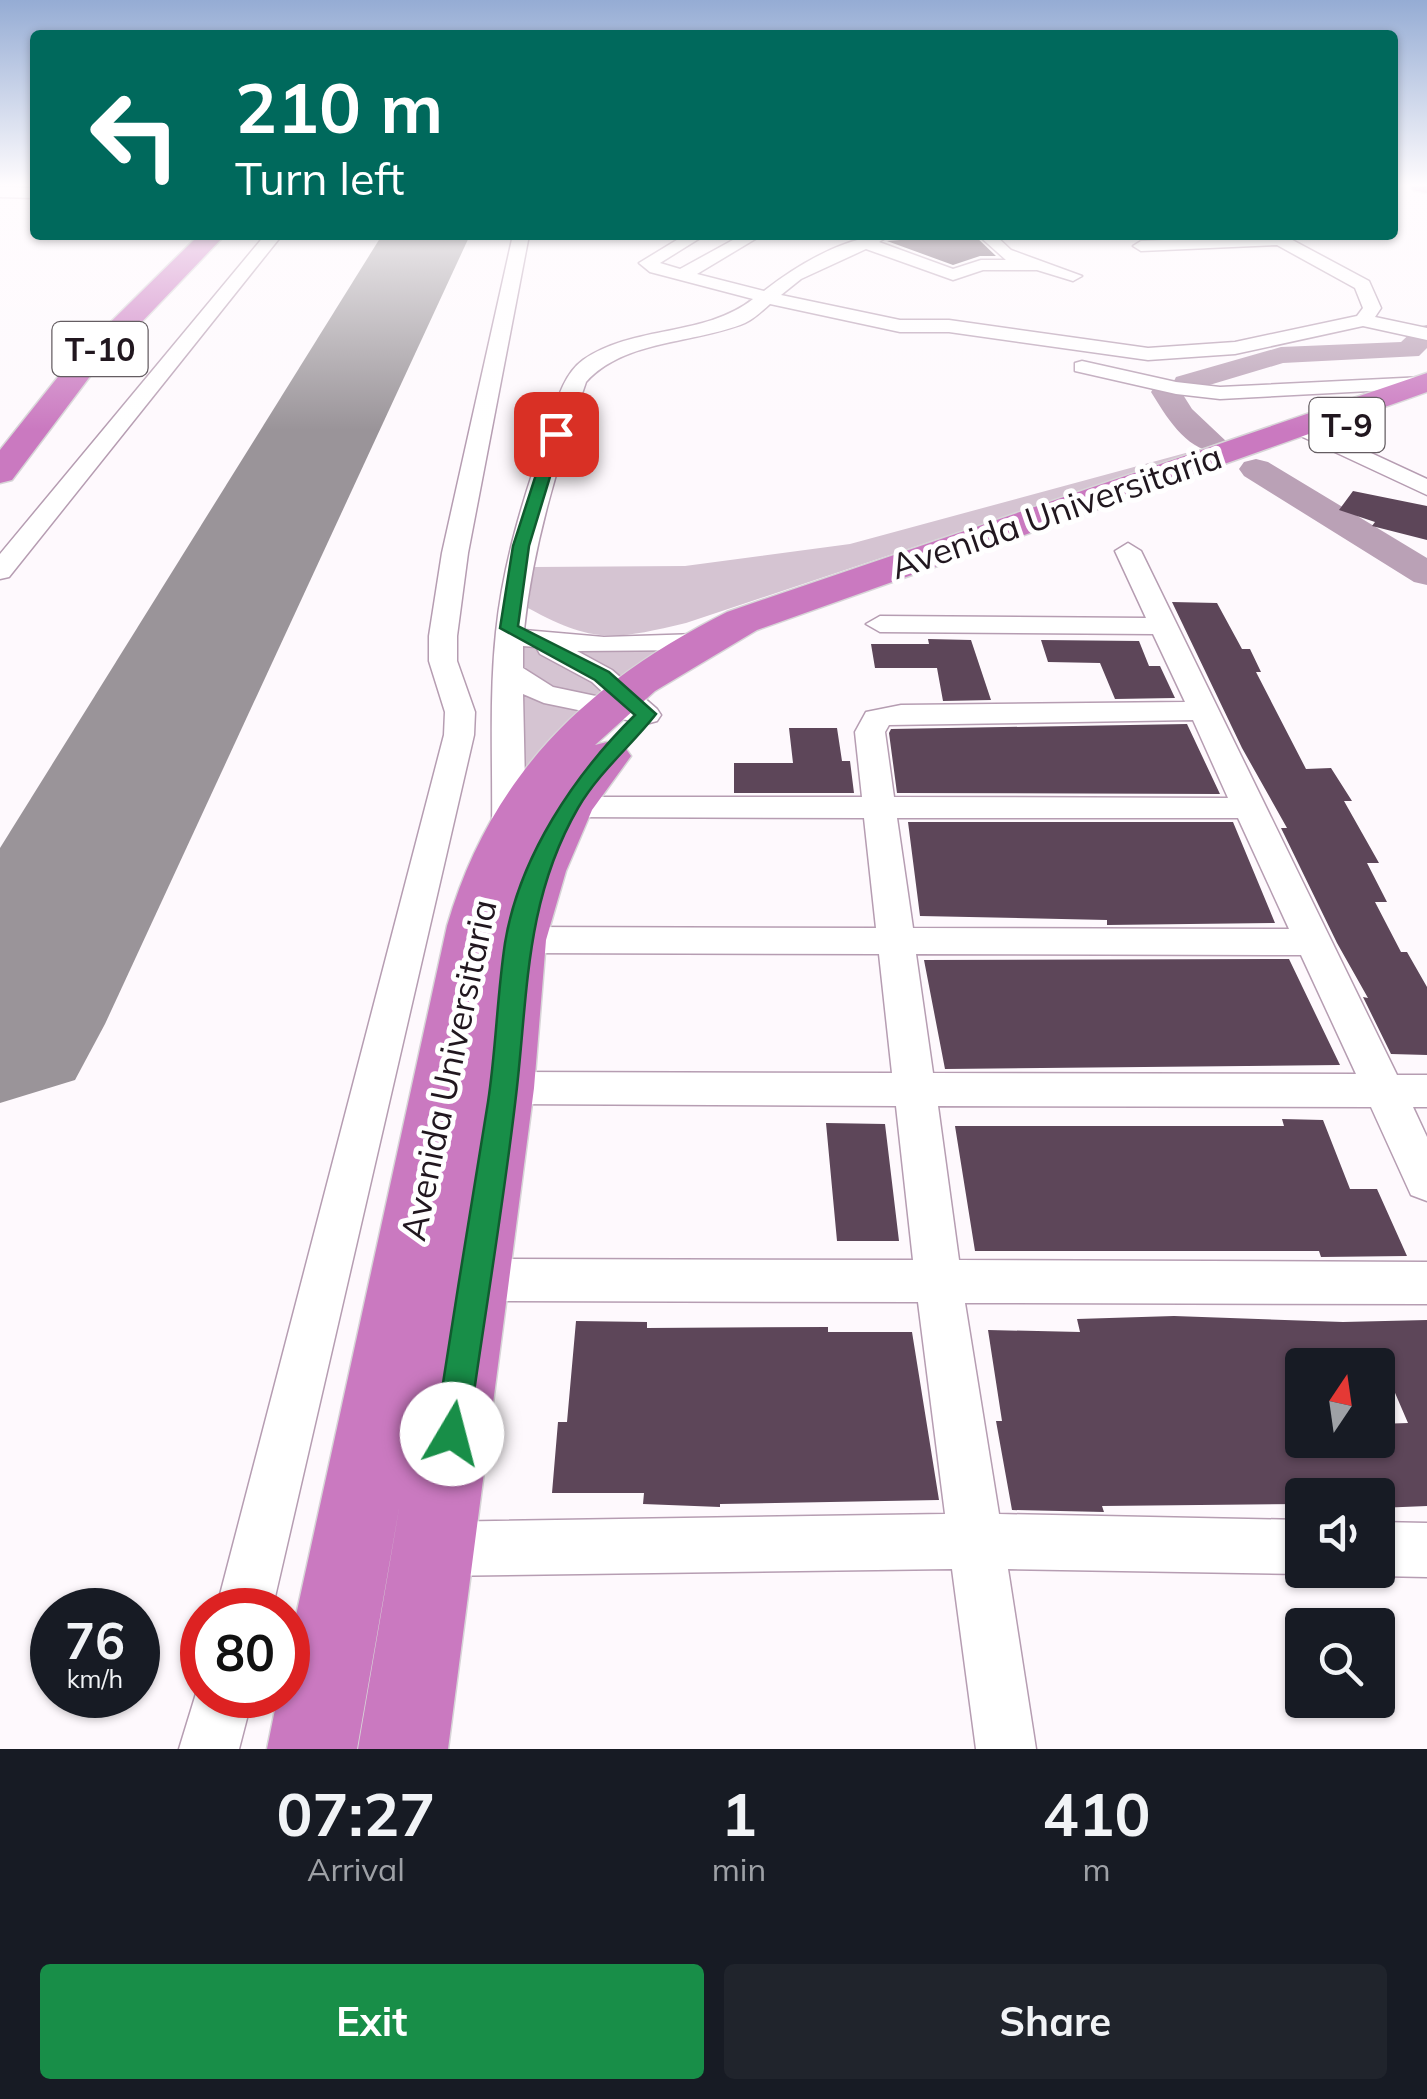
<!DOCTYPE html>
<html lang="en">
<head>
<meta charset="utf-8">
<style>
	:root { --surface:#171b24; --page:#20242c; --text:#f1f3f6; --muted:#9ea1a6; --accent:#188e48 }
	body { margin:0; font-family:Mulish,sans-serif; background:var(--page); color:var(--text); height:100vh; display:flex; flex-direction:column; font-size:38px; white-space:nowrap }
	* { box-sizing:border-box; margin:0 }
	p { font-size:32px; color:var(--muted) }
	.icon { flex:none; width:55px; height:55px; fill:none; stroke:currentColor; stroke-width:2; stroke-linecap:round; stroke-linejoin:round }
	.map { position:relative; height:1749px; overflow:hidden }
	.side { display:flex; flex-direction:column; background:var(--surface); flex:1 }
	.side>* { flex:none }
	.top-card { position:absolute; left:30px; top:30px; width:1368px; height:210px; border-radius:10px; box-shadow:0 2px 8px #0004; background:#00695c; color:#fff; overflow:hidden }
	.needle { width:65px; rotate:13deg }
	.tools { position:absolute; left:1285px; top:1348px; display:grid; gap:20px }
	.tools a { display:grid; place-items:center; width:110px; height:110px; border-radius:10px; background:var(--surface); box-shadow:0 2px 8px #0004; font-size:50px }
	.speed { position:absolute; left:30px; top:1588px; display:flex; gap:20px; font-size:50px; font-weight:700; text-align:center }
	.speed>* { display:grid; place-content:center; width:130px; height:130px; border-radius:50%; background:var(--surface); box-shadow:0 2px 8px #0004; line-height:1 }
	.speed small { font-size:25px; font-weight:400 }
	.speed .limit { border:15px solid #d22; background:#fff; color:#111 }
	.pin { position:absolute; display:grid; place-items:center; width:85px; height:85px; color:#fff; margin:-42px; border-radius:20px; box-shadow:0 5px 15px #0006 }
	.me { position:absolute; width:110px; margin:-55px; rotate:8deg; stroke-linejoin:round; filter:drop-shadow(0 0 8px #0008) }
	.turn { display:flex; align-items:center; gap:35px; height:210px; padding:0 40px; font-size:45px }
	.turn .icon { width:130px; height:130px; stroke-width:2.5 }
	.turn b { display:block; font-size:70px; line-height:85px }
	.eta { display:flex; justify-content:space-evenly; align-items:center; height:170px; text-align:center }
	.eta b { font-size:60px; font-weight:700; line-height:70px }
	.action { display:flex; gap:20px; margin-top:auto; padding:20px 40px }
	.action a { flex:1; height:115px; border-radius:10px; background:var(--accent); color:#fff; font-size:40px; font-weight:700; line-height:115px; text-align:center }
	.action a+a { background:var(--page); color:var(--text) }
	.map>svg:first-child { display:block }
	.green { fill:#d5c4d2 }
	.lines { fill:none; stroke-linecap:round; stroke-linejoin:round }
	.river { fill:#baa1b6; fill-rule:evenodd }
	.runway { fill:#9a9499; fill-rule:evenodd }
	.building { fill:#5d4659; fill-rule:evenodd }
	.minor-casing { stroke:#b69db2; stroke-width:3 }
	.highway-casing { stroke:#d7d5d7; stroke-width:3 }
	.minor { fill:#fff; fill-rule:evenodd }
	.highway { fill:#ca79c0; fill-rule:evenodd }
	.route { fill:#188e48; stroke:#105c2f; stroke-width:2.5 }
	.labels { text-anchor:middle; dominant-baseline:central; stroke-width:10; stroke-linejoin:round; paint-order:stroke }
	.shield { fill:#fff; stroke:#645d62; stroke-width:2.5 }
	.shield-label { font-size:32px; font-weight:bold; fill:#21171f }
	.street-label { font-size:35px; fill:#21171f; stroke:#fff }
</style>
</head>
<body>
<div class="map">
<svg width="1427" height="1749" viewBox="0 0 1427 1749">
	<rect width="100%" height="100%" fill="#fef9fd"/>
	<path class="green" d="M1241,438l-555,185c-72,17 -92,21 -158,-15l6,-41 151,-1 165,-22z
		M509,629l17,9 172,4 -189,187z"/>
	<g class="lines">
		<path class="river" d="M1427,325v23l-8,8 -136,7 -87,26 -16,1 12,19 36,34 -5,7c-33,8 -57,-34 -72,-58l4,-6 17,-1 4,-8 105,-30 120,-5 16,-15z
			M1256,459l12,3 159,96v27l-13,-3 -170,-106 -5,-7 5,-7z"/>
		<path class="runway" d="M382,235h88l-365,789 -30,56 -75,23v-255z"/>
	</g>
	<path class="building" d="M964,235h10l22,21h-16l-27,9 -66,-24z
		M1353,491l74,15v34l-55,-14 3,-4 -36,-12z
		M1172,602l45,1 25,46h8l11,23h-5l50,97 25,-1 21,33h-8l35,62h-12l20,39h-12l26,50h6l20,35v68l-36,-1 -28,-57 5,1 -31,-55 -56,-115h6l-45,-80z
		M928,639l43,1 20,60 -48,1 -6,-33h-62l-4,-24h58z
		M1041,640l98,1 10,25h11l15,32 -60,1 -15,-36 -52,-1z
		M1187,724l33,70 -323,-1 -8,-60 2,-4z
		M789,728h48l5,33h8l4,32h-120v-30h59z
		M908,822h325l42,101 -168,2v-5l-187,-4z
		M1289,959l51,106 -395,4 -21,-109z
		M1282,1119l41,1 27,69h27l30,67 -86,1 -2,-6h-344l-20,-125h329z
		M826,1123l59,1 14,117h-62z
		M1174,1316l169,6 84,-2v186l-49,2v-13h-76v9l-200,2 2,6 -92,-2 -16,-89h6l-14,-91 92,2 -3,-13zM1302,1365h81l25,58 -30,1v16h-76z
		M576,1321l71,1v6l181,-1v5h84l27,168 -219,4v3l-77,-3 1,-11h-92l6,-71h9z"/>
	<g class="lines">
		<defs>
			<path id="minor" d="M0,187l35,1v10l-35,-1z
				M265,235h17l-273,342 -9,2v-25z
				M513,235h16l-61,318 -11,83v25l18,51 -1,23 -202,875h-56l228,-875 1,-23 -16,-51v-25l13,-83z
				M685,235h20l-45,28 20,6 62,-34h20l-65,39 67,17c33,-26 83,-56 126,-56l-11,7 74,27 28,-9h25l-28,-25h17l16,15 71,26 -9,5 -36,-11h-54l-30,10 -87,-31 -65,30 -20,16 119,25h49l199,28 87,-6 122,-26 6,-8 -8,-20 -78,-43 -136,6 -8,-5 8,-5 142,-6 86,46 12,27 -6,9 52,11v12l-64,-14 -128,28 -87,6 -199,-28h-49l-130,-28c-7,6 -16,15 -25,19 -50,21 -120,16 -159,59 -28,81 -53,162 -62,248l80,7 94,-3 10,2 4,6 -4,6 -10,2 -121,1 35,19 45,39 4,6 -4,6 -11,3 -102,-21 -21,-9 3,135 -5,8 -12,3 -12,-3 -5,-8c1,-65 -3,-132 4,-197 7,-68 27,-134 50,-198 9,-25 15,-58 37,-74 50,-35 122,-23 170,-61l-103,-27 -11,-9zM523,646l13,1 4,7 52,28 18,17 -57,-12 -30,-19z
				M1082,361l94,21 44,5 204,-10 3,11 -207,11 -44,-5 -101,-23v-8z
				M1300,420l127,59v16l-135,-63 -3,-5z
				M1128,543l13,8 256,524h30v32h-14l14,30v64l-16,-6 -40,-88 -433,-1 21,154 468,2v42l-462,-1 34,211 303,6v50h11l-11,4 -294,-5 28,180h-60l-24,-180 -517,7 -19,-8 -8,-19 8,-19 19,-8 510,-8 -27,-212 -445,-1 -17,-6 -6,-15 6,-15 17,-6 440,1 -17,-154 -409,-2 -15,-4 -6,-12 6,-12 15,-4 405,1 -13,-119 -361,-1 -13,-4 -5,-9 5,-9 13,-4 358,1 -12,-110 -296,-1 -12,-3 -5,-7 5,-7 12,-3h294l-7,-65 11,-20 35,-7 284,-3 -32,-68 -273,-2 -14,-8 14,-8 266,2 -31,-67zM1193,720l35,78 -334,-1 -9,-65 4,-7zM897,818h341l51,111 -376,-1zM916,954l385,1 55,119 -423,-1z
				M1378,1522l49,1v54l-49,-1 -15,-6h15z
				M202,1674v21h51l-14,54h-60z"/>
			<path id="highway" d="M1410,185h17v8l-14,-3z
				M199,235h26l-134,140 -79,105 -12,3v-33l69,-87z
				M1427,373v19l-670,238 -102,61 -60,54 12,-3 17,4 7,10 -39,54 -26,61 -20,69 -12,148 -86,661h-90l42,-246 -43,246h-90l11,-54h10v-43l159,-726c44,-152 141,-244 280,-314z"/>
		</defs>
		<use href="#minor" class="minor-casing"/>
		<use href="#highway" class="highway-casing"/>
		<use href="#minor" class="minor"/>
		<use href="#highway" class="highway"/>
	</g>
	<linearGradient id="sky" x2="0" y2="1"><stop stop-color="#95acd4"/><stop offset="0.43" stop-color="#fffcfe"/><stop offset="1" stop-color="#fffcfe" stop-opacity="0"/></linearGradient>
	<rect width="1427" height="430" fill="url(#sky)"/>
	<path class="route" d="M556,430l7,4 -34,112 -11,80 91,46 47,42c-25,32 -57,58 -78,94 -52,90 -50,180 -61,279 -13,116 -33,231 -49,347l-5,11 -11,5 -12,-5 -5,-11c17,-111 35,-221 53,-332 8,-52 9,-106 17,-159 14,-86 69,-168 130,-228l-40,-35 -95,-52 13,-82 36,-112z"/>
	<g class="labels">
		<g class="shield">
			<rect x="52.5" y="322" width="95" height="54" rx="8"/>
			<rect x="1309.5" y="398" width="75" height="54" rx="8"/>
		</g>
		<g class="shield-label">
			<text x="100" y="349">T-10</text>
			<text x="1347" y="425">T-9</text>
		</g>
		<g class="street-label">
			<text transform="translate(1056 511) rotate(-19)">Avenida Universitaria</text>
			<text transform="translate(448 1070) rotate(-78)">Avenida Universitaria</text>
		</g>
	</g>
</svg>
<div class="tools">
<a><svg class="needle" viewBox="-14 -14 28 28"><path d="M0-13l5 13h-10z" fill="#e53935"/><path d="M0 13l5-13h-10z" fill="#9ea1a6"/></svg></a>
<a><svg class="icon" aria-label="sound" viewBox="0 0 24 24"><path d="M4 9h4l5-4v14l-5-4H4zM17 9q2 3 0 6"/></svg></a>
<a><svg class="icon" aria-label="search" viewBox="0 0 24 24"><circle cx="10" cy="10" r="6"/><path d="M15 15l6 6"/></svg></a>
</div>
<div class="speed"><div>76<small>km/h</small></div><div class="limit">80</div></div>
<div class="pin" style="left:556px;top:434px;background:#d93025"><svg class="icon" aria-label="arrive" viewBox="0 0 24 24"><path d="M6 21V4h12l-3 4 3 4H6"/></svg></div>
<svg class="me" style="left:452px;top:1434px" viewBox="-20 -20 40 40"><circle r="19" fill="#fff"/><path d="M0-13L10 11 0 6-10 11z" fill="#188e48"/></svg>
<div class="top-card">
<div class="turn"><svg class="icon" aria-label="left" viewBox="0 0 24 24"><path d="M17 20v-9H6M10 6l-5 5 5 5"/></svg><div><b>210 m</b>Turn left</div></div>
</div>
</div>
<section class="side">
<div class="eta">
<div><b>07:27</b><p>Arrival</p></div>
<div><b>1</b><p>min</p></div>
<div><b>410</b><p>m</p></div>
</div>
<div class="action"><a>Exit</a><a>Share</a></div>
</section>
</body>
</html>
